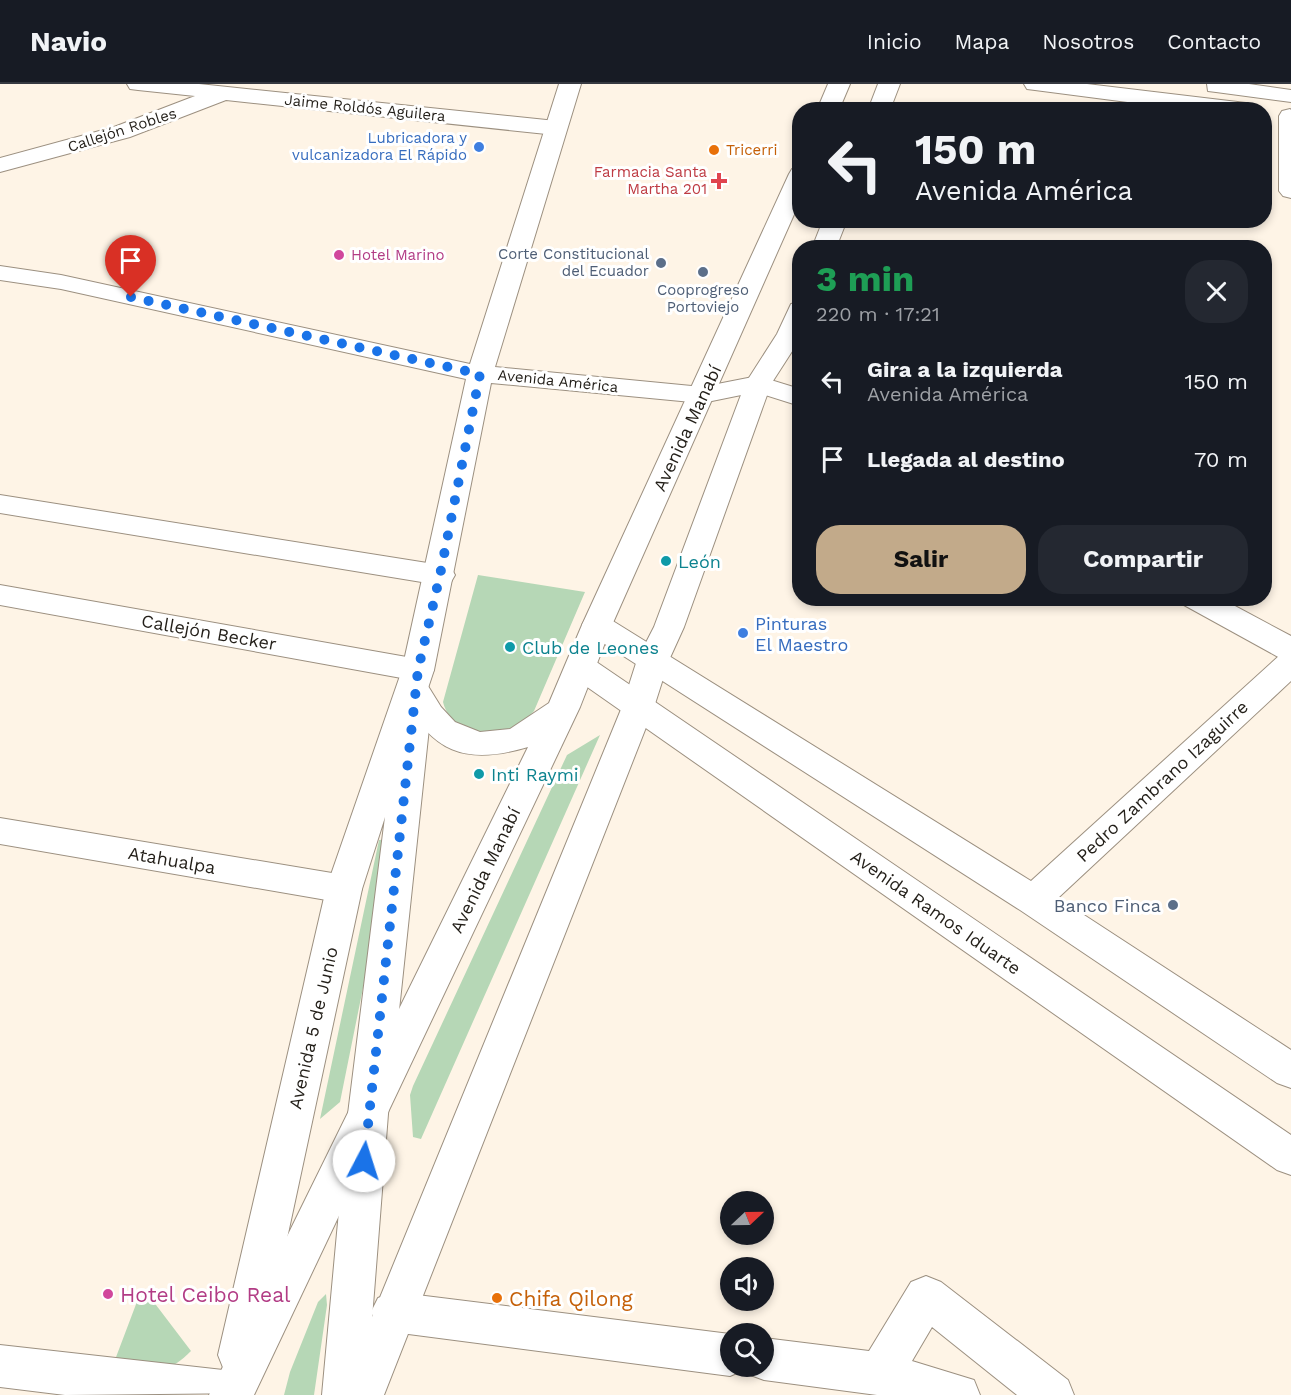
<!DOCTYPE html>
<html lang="es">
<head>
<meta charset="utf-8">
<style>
	:root { --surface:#171b24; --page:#242831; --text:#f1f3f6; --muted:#9ea1a6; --line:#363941; --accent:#c2aa8a }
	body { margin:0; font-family:"Work Sans",sans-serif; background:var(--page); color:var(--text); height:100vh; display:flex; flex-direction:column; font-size:22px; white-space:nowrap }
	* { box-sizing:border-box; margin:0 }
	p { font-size:20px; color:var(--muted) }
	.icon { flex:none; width:33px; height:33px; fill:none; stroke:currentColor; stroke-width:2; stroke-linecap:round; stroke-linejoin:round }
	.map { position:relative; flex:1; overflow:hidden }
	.panel { position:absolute; left:792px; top:156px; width:480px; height:366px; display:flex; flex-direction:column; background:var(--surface); border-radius:24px; box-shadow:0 3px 9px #0003 }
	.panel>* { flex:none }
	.guide { position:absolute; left:792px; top:18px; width:480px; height:126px; border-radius:24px; box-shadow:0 3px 9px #0003; background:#171b24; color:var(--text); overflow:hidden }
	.needle { width:39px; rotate:68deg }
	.buttons { position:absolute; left:720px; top:1107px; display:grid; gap:12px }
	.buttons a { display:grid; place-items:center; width:54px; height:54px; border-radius:50%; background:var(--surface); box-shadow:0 3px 9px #0003; font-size:30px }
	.pin { position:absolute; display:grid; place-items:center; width:51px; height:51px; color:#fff; margin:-62px -26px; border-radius:50% 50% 50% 0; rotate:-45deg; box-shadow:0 0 6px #0007 }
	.pin .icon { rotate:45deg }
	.me { position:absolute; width:66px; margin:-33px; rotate:5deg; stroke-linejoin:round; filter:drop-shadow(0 0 4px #0008) }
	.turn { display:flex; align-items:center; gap:21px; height:126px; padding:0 24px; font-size:27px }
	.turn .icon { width:78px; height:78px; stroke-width:2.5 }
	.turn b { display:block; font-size:42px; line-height:51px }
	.round { display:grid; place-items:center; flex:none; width:63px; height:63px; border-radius:24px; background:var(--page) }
	.summary { display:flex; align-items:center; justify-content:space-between; height:102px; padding:0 24px }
	h1 { font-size:36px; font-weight:700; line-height:45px; color:#1e9e55 }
	.cta { display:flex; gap:12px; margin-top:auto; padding:12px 24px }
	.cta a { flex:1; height:69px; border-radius:24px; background:var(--accent); color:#111; font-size:24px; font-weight:700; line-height:69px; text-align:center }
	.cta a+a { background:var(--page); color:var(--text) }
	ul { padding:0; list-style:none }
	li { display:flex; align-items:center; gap:18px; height:78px; padding:0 24px }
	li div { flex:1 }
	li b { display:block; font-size:22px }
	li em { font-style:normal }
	header { display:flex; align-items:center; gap:36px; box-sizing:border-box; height:84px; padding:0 30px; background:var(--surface); border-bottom:2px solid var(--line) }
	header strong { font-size:28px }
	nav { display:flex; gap:33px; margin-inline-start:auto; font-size:21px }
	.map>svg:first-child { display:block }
	.green { fill:#b6d7b6 }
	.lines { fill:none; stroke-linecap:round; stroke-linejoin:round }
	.minor-casing { stroke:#9c9080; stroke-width:2 }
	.tertiary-casing { stroke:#9c9080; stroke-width:2 }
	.secondary-casing { stroke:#9c9080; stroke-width:2 }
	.minor { fill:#fff; fill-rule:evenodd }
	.tertiary { fill:#fff; fill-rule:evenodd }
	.secondary { fill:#fff; fill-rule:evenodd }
	.route { stroke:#1a73e8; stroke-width:10; stroke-dasharray:0 18 }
	.shop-dot { fill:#3f7fe0; stroke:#fff; stroke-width:2 }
	.food-dot { fill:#e8710a; stroke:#fff; stroke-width:2 }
	.health-dot { fill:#e0444e; stroke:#fff; stroke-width:2 }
	.hotel-dot { fill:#d1479c; stroke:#fff; stroke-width:2 }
	.service-dot { fill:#5c6f8a; stroke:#fff; stroke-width:2 }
	.culture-dot { fill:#0f9aa8; stroke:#fff; stroke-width:2 }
	.labels { text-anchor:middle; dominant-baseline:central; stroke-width:6; stroke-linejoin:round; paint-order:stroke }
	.far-street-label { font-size:15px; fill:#221e18; stroke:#fff }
	.far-shop-label { font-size:15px; fill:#366cbe; stroke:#fff; text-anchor:end }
	.far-food-label { font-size:15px; fill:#c56008; stroke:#fff; text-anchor:start }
	.far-health-label { font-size:15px; fill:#be3a42; stroke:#fff; text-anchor:end }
	.far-service-label { font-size:15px; fill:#4e5e75; stroke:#fff; text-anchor:end }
	.far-hotel-label { font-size:15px; fill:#b23c85; stroke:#fff; text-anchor:start }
	.street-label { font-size:18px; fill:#221e18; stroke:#fff }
	.culture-label { font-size:18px; fill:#0d838f; stroke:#fff; text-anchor:start }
	.shop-label { font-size:18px; fill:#366cbe; stroke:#fff; text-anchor:start }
	.service-label { font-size:18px; fill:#4e5e75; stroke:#fff; text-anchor:end }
	.near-hotel-label { font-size:21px; fill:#b23c85; stroke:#fff; text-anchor:start }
	.near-food-label { font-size:21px; fill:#c56008; stroke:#fff; text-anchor:start }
</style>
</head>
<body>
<header>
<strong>Navio</strong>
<nav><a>Inicio</a><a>Mapa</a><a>Nosotros</a><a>Contacto</a></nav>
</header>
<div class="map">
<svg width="1291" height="1311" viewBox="0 0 1291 1311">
	<rect width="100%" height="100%" fill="#fef4e6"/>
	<path class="green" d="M478,491l107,17 -51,119c-7,8 -15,17 -26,20 -26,8 -58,-1 -65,-29z
		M600,651l-179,404 -8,-2 -3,-42 3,-9 154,-331z
		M393,755l-53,263 -20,17 59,-279z
		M326,1210l1,11 -13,90h-30l6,-23 28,-70z
		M138,1215l15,2 38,50c-26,27 -46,21 -81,22z"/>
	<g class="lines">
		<defs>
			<path id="minor" d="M127,0h72l357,37 8,2 3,5 -3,5 -8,2 -330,-35 -96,37 -130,35v-14l114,-31 81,-31 -57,-6 -8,-1z
				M1290,25l1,1v88l-8,-2 -4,-5v-75l3,-5z
				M0,411l440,70 11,3 4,7 -4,7 -11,3 -440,-72z
				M0,501l418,74 11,3 5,8 -5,8 -11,3 -418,-76z
				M597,531l11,3 423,263 249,-226 11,-3v29l-233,217 233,152v38l-14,-5 -257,-173 -434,-278 -4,-7 4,-7z
				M581,572l11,3 699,476v40l-14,-5 -707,-495 -5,-8 5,-8z
				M0,734l344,57 13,4 5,10 -5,10 -13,4 -344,-59z
				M926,1192l15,6 127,98 6,15h-57l-85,-68 -20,34 62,19 6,15h-103l-113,-15 -16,-6 -2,-5 -16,7 -337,-44 -15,-6 -7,-14 7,-14 15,-6 337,42v32h34v-28l105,13 42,-69z
				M0,1261l232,26 16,7 6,15 -189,2 -65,-8z"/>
			<path id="tertiary" d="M559,0h22l-86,283 207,20 56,-11 42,13v17l-44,-14 -54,11 -211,-20 -57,287 -16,48 7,2 4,8 -41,386 -22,281h-44l26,-281 37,-297 -23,72 -100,466 -6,15 -16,6 -16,-6 -6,-15 108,-466 76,-219 64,-291 -405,-90 -61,-9v-14l61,9 409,89z
				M1180,514h40l71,38v25l-11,-3 -96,-53z"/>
			<path id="secondary" d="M828,0h22l-11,26h-22z
				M878,0h22l-10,26h-22z
				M1024,0h63l159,19 8,2 3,5h-68l-154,-20 -8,-1z
				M1207,0h42l42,6v12l-75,-10 -8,-1z
				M800,83v34l-188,424 -32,82 -326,688h-45l319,-648c-64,19 -96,5 -127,-53l5,-8 11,-3 11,3 13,21 14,15 25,10 30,-3 39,-26 33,-78 207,-451 3,-5z
				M823,136h24l-11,28h-24z
				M800,218v37l-29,45 -87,243 -15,33 -15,47 -270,688h-44l282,-688 15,-47 17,-33 91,-243 32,-50 14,-30z"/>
		</defs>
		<use href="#minor" class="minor-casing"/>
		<use href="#tertiary" class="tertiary-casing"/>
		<use href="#secondary" class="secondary-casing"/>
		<use href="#minor" class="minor"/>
		<use href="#tertiary" class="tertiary"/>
		<use href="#secondary" class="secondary"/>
	</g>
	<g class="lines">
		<path class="route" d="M131,213l349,77 -40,201 -22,95 -54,491"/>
	</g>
	<g class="shop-dot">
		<circle cx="479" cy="63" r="6"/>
		<circle cx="743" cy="549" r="6"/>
	</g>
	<g class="food-dot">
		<circle cx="714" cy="66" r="6"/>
		<circle cx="497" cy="1214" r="6"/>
	</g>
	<path class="health-dot" d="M716 88h6v6h6v6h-6v6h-6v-6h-6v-6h6z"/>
	<g class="hotel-dot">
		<circle cx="339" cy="171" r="6"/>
		<circle cx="108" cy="1210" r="6"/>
	</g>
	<g class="service-dot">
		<circle cx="661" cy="179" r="6"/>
		<circle cx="703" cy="188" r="6"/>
		<circle cx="1173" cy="821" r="6"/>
	</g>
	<g class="culture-dot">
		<circle cx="666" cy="477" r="6"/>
		<circle cx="510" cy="563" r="6"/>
		<circle cx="479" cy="690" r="6"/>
	</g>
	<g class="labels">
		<g class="far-street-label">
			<text transform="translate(365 24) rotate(6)">Jaime Roldós Aguilera</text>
			<text transform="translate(122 46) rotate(-18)">Callejón Robles</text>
			<text transform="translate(558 297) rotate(6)">Avenida América</text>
		</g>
		<g class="far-shop-label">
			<text x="467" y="54">Lubricadora y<tspan x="467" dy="17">vulcanizadora El Rápido</tspan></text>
		</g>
		<g class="far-food-label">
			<text x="726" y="66">Tricerri</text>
		</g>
		<g class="far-health-label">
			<text x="707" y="88">Farmacia Santa<tspan x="707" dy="17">Martha 201</tspan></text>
		</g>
		<g class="far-service-label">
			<text x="649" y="170">Corte Constitucional<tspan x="649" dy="17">del Ecuador</tspan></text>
			<text x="703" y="206" text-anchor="middle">Cooprogreso<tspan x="703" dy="17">Portoviejo</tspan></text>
		</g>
		<g class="far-hotel-label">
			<text x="351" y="171">Hotel Marino</text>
		</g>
		<g class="street-label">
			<text transform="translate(687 344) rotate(-65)">Avenida Manabí</text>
			<text transform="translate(209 548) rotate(10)">Callejón Becker</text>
			<text transform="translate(1162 697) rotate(-43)">Pedro Zambrano Izaguirre</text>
			<text transform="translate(172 776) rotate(10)">Atahualpa</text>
			<text transform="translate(485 786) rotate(-64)">Avenida Manabí</text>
			<text transform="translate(936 828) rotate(35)">Avenida Ramos Iduarte</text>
			<text transform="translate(313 944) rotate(-77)">Avenida 5 de Junio</text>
		</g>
		<g class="culture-label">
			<text x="678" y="477">León</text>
			<text x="522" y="563">Club de Leones</text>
			<text x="491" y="690">Inti Raymi</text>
		</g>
		<g class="shop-label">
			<text x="755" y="539">Pinturas<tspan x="755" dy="21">El Maestro</tspan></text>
		</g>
		<g class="service-label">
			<text x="1161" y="821">Banco Finca</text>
		</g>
		<g class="near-hotel-label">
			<text x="120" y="1210">Hotel Ceibo Real</text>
		</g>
		<g class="near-food-label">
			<text x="509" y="1214">Chifa Qilong</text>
		</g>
	</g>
</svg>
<div class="buttons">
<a><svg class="needle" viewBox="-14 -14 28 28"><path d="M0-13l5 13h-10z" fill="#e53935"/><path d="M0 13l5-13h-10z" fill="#9ea1a6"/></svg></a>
<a><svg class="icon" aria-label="sound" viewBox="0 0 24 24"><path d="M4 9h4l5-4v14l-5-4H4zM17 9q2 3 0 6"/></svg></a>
<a><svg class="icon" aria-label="search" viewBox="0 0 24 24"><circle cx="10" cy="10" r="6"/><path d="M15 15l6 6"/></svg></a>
</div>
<div class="pin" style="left:131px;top:213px;background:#d93025"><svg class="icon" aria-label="arrive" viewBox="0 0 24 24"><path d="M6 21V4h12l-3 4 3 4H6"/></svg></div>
<svg class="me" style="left:364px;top:1077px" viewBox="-20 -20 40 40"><circle r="19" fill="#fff"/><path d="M0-13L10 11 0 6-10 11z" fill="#1a73e8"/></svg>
<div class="guide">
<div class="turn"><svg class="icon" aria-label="left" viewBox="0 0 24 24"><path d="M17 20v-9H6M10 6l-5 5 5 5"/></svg><div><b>150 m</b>Avenida América</div></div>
</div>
<section class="panel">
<div class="summary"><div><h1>3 min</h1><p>220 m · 17:21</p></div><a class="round"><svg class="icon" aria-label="close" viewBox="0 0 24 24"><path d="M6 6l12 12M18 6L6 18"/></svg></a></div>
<ul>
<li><svg class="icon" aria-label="left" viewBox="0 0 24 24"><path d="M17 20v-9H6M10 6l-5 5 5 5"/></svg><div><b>Gira a la izquierda</b><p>Avenida América</p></div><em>150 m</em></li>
<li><svg class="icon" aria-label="arrive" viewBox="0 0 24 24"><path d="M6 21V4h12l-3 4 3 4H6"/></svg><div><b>Llegada al destino</b></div><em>70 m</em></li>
</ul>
<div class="cta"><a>Salir</a><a>Compartir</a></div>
</section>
</div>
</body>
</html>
